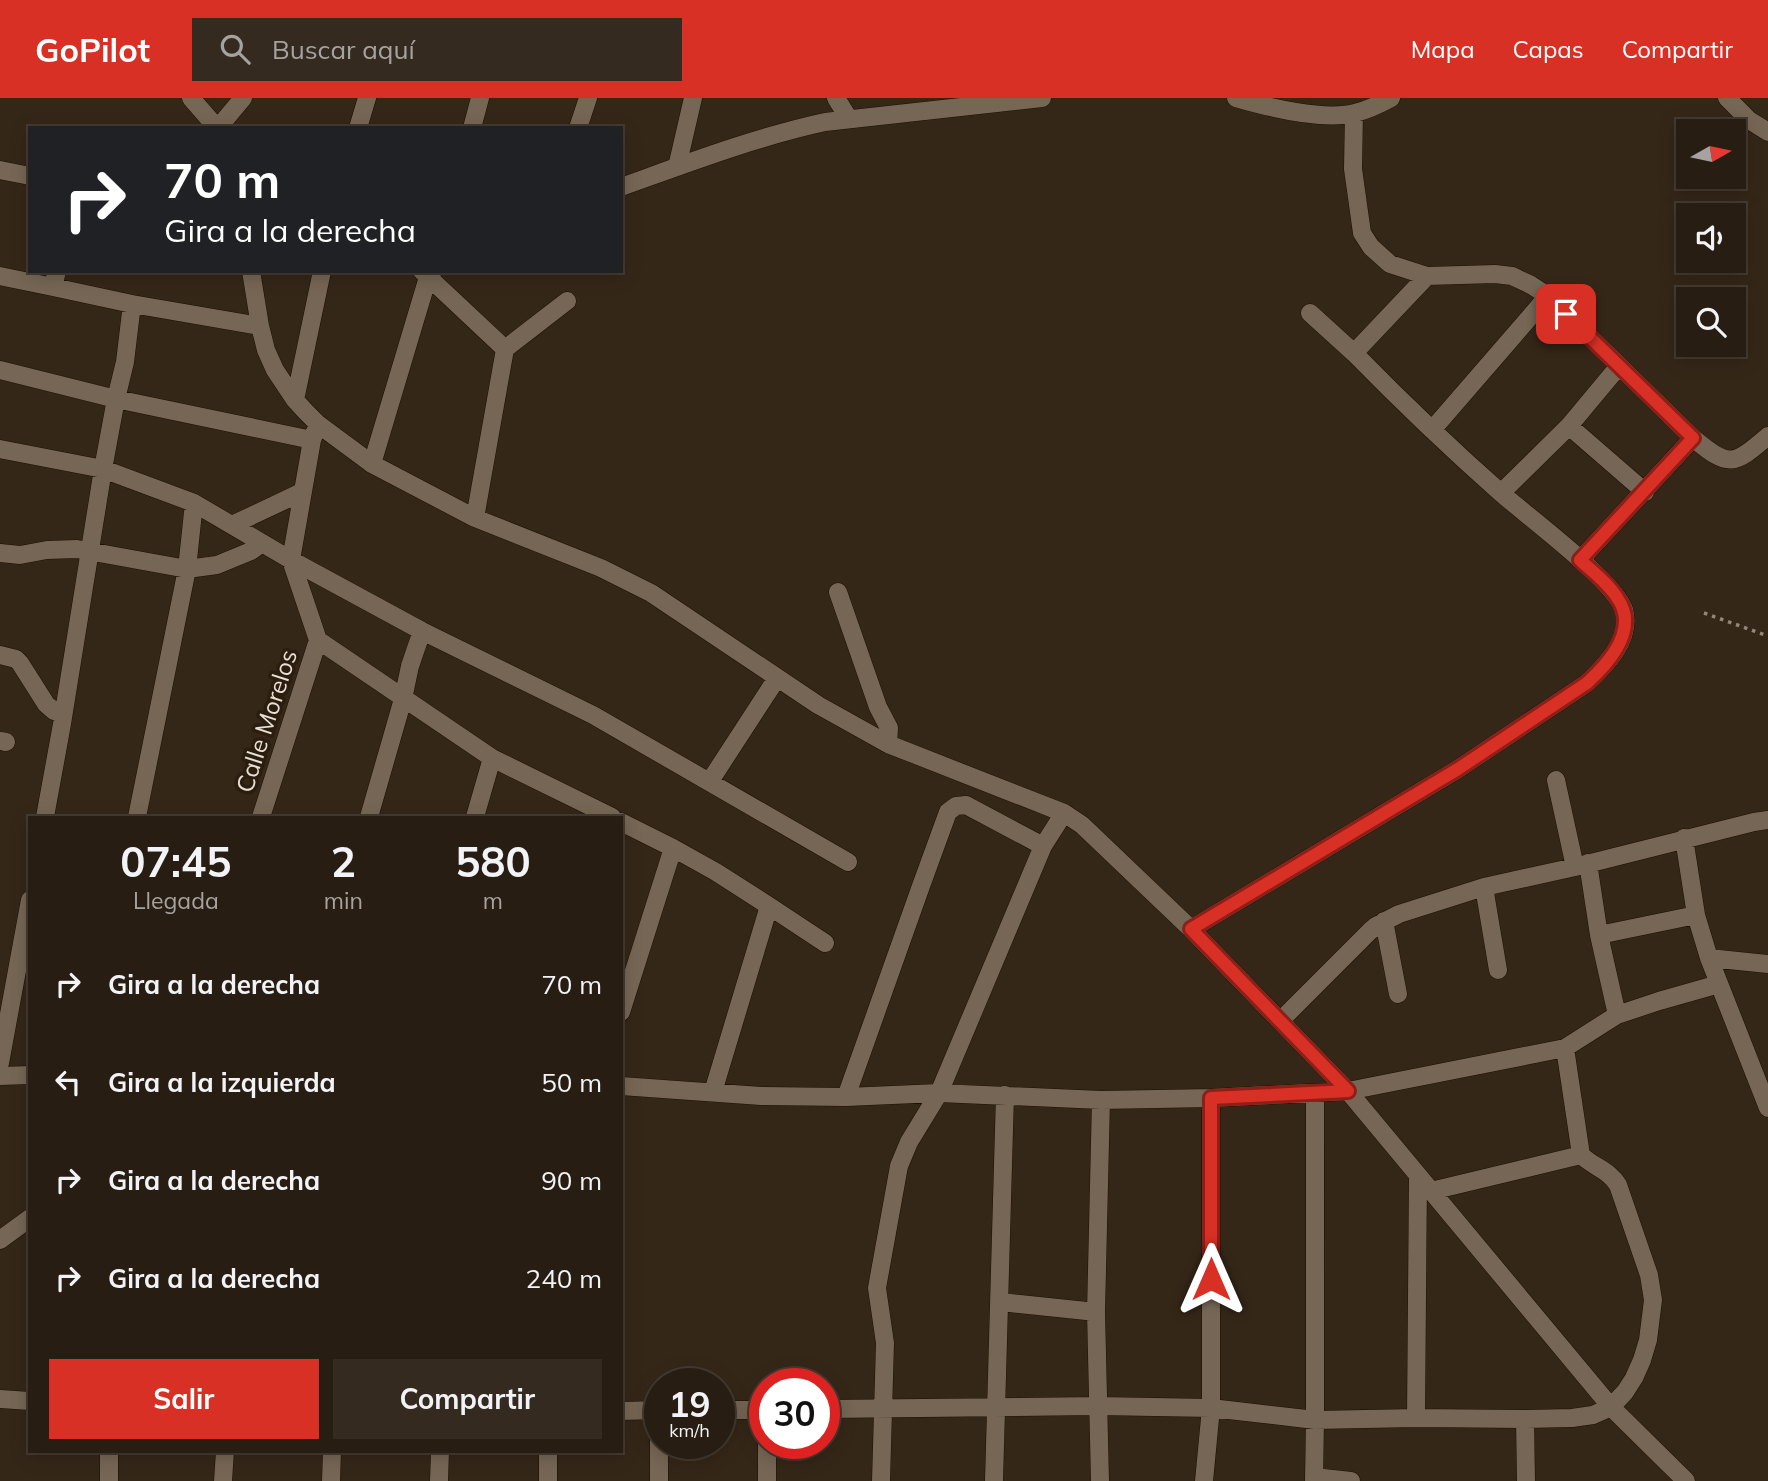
<!DOCTYPE html>
<html lang="es">
<head>
<meta charset="utf-8">
<style>
	:root { --surface:#281d12; --page:#342a20; --text:#f1f3f6; --muted:#a5a29f; --line:#443b32; --accent:#d93025 }
	body { margin:0; font-family:Mulish,sans-serif; background:var(--page); color:var(--text); height:100vh; display:flex; flex-direction:column; font-size:26px; white-space:nowrap }
	* { box-sizing:border-box; margin:0 }
	p { font-size:23px; color:var(--muted) }
	.icon { flex:none; width:38px; height:38px; fill:none; stroke:currentColor; stroke-width:2; stroke-linecap:round; stroke-linejoin:round }
	.map { position:relative; flex:1; overflow:hidden }
	.side { position:absolute; left:28px; top:718px; width:595px; height:637px; display:flex; flex-direction:column; background:var(--surface); border-radius:0px; box-shadow:0 4px 18px #0003,0 0 0 2px var(--line) }
	.side>* { flex:none }
	.banner { position:absolute; left:28px; top:28px; width:595px; height:147px; border-radius:0px; box-shadow:0 4px 18px #0003,0 0 0 2px var(--line); background:#202124; color:#fff; overflow:hidden }
	.needle { width:46px; rotate:81deg }
	.controls { position:absolute; left:1676px; top:21px; display:grid; gap:14px }
	.controls a { display:grid; place-items:center; width:70px; height:70px; border-radius:0px; background:var(--surface); box-shadow:0 4px 18px #0003,0 0 0 2px var(--line); font-size:35px }
	.speed { position:absolute; left:644px; top:1270px; display:flex; gap:14px; font-size:35px; font-weight:700; text-align:center }
	.speed>* { display:grid; place-content:center; width:91px; height:91px; border-radius:50%; background:var(--surface); box-shadow:0 4px 18px #0003,0 0 0 2px var(--line); line-height:1 }
	.speed small { font-size:18px; font-weight:400 }
	.speed .limit { border:10px solid #d22; background:#fff; color:#111 }
	.pin { position:absolute; display:grid; place-items:center; width:60px; height:60px; color:#fff; margin:-30px; border-radius:14px; box-shadow:0 4px 10px #0006 }
	.me { position:absolute; width:77px; margin:-38px; rotate:0deg; stroke-linejoin:round; filter:drop-shadow(0 0 5px #0008) }
	.turn { display:flex; align-items:center; gap:24px; height:147px; padding:0 21px; font-size:32px }
	.turn .icon { width:91px; height:91px; stroke-width:2.5 }
	.turn b { display:block; font-size:49px; line-height:60px }
	.eta { display:flex; justify-content:space-evenly; align-items:center; height:119px; text-align:center }
	.eta b { font-size:42px; font-weight:700; line-height:49px }
	.action { display:flex; gap:14px; margin-top:auto; padding:14px 21px }
	.action a { flex:1; height:80px; border-radius:0px; background:var(--accent); color:#fff; font-size:28px; font-weight:700; line-height:80px; text-align:center }
	.action a+a { background:var(--page); color:var(--text) }
	ul { padding:0; list-style:none }
	li { display:flex; align-items:center; gap:21px; height:98px; padding:0 21px }
	li div { flex:1 }
	li b { display:block; font-size:26px }
	li em { font-style:normal }
	header { display:flex; align-items:center; gap:42px; box-sizing:border-box; height:98px; padding:0 35px; background:var(--accent); color:#fff }
	header strong { font-size:33px }
	nav { display:flex; gap:38px; margin-inline-start:auto; font-size:24px }
	.search { width:490px; height:63px; background:var(--page); display:flex; align-items:center; gap:18px; box-sizing:border-box; padding:0 24px; border-radius:0px; color:var(--muted); font-size:26px }
	.map>svg:first-child { display:block }
	.lines { fill:none; stroke-linecap:round; stroke-linejoin:round }
	.minor-casing { stroke:#1c1003; stroke-width:19 }
	.path { stroke:#92877a; stroke-width:3.5; stroke-dasharray:3.5 5; stroke-linecap:butt }
	.minor { stroke:#766655; stroke-width:18 }
	.route-casing { stroke:#8d1f18; stroke-width:18 }
	.route { stroke:#d93025; stroke-width:12 }
	.labels { text-anchor:middle; dominant-baseline:central; stroke-width:7; stroke-linejoin:round; paint-order:stroke }
	.street-label { font-size:24px; fill:#e9e0d6; stroke:#2b1e0f }
</style>
</head>
<body>
<header>
<strong>GoPilot</strong>
<div class="search"><svg class="icon" aria-label="search" viewBox="0 0 24 24"><circle cx="10" cy="10" r="6"/><path d="M15 15l6 6"/></svg>Buscar aquí</div>
<nav><a>Mapa</a><a>Capas</a><a>Compartir</a></nav>
</header>
<div class="map">
<svg width="1768" height="1383" viewBox="0 0 1768 1383">
	<rect width="100%" height="100%" fill="#352718"/>
	<g class="lines">
		<defs>
			<path id="minor" d="M191,0l26,30
				M836,0l13,21
				M1236,0c31,9 88,23 119,15 12,-3 25,-9 36,-15
				M1727,0l22,22 19,12
				M1354,15l-1,56 9,64 9,14 19,17 37,12 68,-2 17,2 19,9 17,11 145,142c36,30 40,28 75,-2
				M218,30l25,-30
				M358,30l9,-30
				M472,30l8,-30
				M578,30l10,-30
				M677,69l16,-69
				M0,72l30,6
				M621,89c67,-24 135,-50 204,-65l217,-24
				M251,173l9,55 6,24 9,20 20,30 11,12 12,12 54,40 103,54 126,50 50,25 167,112 70,39 176,69 18,12 109,104 157,162 263,316 75,74
				M422,173l83,78
				M0,178l53,11
				M132,206l128,22
				M1310,215l44,40
				M0,272l116,29 196,41
				M295,302l27,-129
				M318,326l-6,16 -21,120 27,80 174,118 120,59
				M1569,328l76,66
				M1432,332l116,-134
				M0,351l103,20 91,34 97,57 131,71 171,84 255,147
				M372,366l56,-187 5,-6
				M1501,395l68,-67 50,-60
				M475,420l30,-169 62,-48
				M232,427l70,-33
				M0,455l20,2 27,-5 30,-1 110,20 30,-4 34,-14 11,-8
				M1580,462l113,-122
				M838,494l40,115 11,21 -1,16
				M0,557l16,4 4,4 26,41 8,7 9,2
				M0,643l6,1
				M1556,682l19,87
				M710,683l67,-103
				M45,719l17,-93 41,-255 13,-70 9,-37 7,-58 -79,-17 4,-16
				M137,719l50,-248 7,-66
				M261,719l57,-177
				M369,719l34,-118 7,-33 12,-35
				M475,719l17,-59
				M621,724l52,26 43,24 53,34 -56,186
				M1684,740l12,77 13,43 59,150
				M1588,765l11,72 18,80
				M1484,789l14,83
				M769,808l56,37
				M1384,823l14,73
				M1191,831l267,-160 129,-86c19,-18 45,-44 37,-73 -9,-29 -97,-94 -123,-117 -51,-45 -100,-92 -147,-140l73,-77
				M1599,837l97,-20
				M1709,860l59,6
				M621,914l52,-164
				M1281,922l89,-89 6,-5 23,-12 85,-27 91,-20 179,-45 14,-2
				M0,965l30,-163
				M0,978l30,-1
				M621,988l140,10 85,1 93,-4 162,7 110,-2 137,-7 217,-43 52,-33 42,-14 60,-17
				M846,999l75,-211 27,-74 8,-6 10,-1 77,41
				M1431,1093l150,-36
				M0,1142l30,-22
				M1000,1204l96,10
				M0,1301l30,2
				M824,1311l274,-3 113,2 104,12 101,-2 109,1 47,-1 21,-3 18,-8 14,-15 9,-14 8,-18 6,-20 5,-40 -4,-25 -31,-90c-9,-15 -23,-17 -37,-30l-16,-107
				M659,1312v71
				M719,1312h46
				M621,1313l39,-1
				M1416,1320l2,-243
				M1525,1321l1,62
				M767,1346v37
				M109,1353v30
				M1314,1379l37,4
				M223,1383l2,-30
				M331,1383l1,-30
				M439,1383l1,-30
				M548,1383v-30
				M881,1383l4,-138 -8,-55 22,-122 10,-24 30,-49 104,-247 21,-33
				M994,1383l11,-386
				M1100,1383l-4,-169 5,-212
				M1204,1383l7,-73v-310
				M1314,1383l1,-61v-327"/>
		</defs>
		<use href="#minor" class="minor-casing"/>
		<path class="path" d="M1704,515l64,23"/>
		<use href="#minor" class="minor"/>
	</g>
	<g class="lines">
		<defs>
			<path id="route" d="M1211,1181v-181l137,-7 -157,-162 267,-160 129,-86c22,-20 52,-53 31,-84 -9,-15 -25,-27 -38,-39l113,-122 -127,-124"/>
		</defs>
		<use href="#route" class="route-casing"/>
		<use href="#route" class="route"/>
	</g>
	<g class="labels">
		<g class="street-label">
			<text transform="translate(266 623) rotate(-72)">Calle Morelos</text>
		</g>
	</g>
</svg>
<div class="controls">
<a><svg class="needle" viewBox="-14 -14 28 28"><path d="M0-13l5 13h-10z" fill="#e53935"/><path d="M0 13l5-13h-10z" fill="#a5a29f"/></svg></a>
<a><svg class="icon" aria-label="sound" viewBox="0 0 24 24"><path d="M4 9h4l5-4v14l-5-4H4zM17 9q2 3 0 6"/></svg></a>
<a><svg class="icon" aria-label="search" viewBox="0 0 24 24"><circle cx="10" cy="10" r="6"/><path d="M15 15l6 6"/></svg></a>
</div>
<div class="speed"><div>19<small>km/h</small></div><div class="limit">30</div></div>
<div class="pin" style="left:1566px;top:216px;background:#d93025"><svg class="icon" aria-label="arrive" viewBox="0 0 24 24"><path d="M6 21V4h12l-3 4 3 4H6"/></svg></div>
<svg class="me" style="left:1211px;top:1181px" viewBox="-20 -20 40 40"><path d="M0-17L14 15 0 8-14 15z" fill="#d93025" stroke="#fff" stroke-width="4"/></svg>
<div class="banner">
<div class="turn"><svg class="icon" aria-label="right" viewBox="0 0 24 24"><path d="M7 20v-9h11M14 6l5 5-5 5"/></svg><div><b>70 m</b>Gira a la derecha</div></div>
</div>
<section class="side">
<div class="eta">
<div><b>07:45</b><p>Llegada</p></div>
<div><b>2</b><p>min</p></div>
<div><b>580</b><p>m</p></div>
</div>
<ul>
<li><svg class="icon" aria-label="right" viewBox="0 0 24 24"><path d="M7 20v-9h11M14 6l5 5-5 5"/></svg><div><b>Gira a la derecha</b></div><em>70 m</em></li>
<li><svg class="icon" aria-label="left" viewBox="0 0 24 24"><path d="M17 20v-9H6M10 6l-5 5 5 5"/></svg><div><b>Gira a la izquierda</b></div><em>50 m</em></li>
<li><svg class="icon" aria-label="right" viewBox="0 0 24 24"><path d="M7 20v-9h11M14 6l5 5-5 5"/></svg><div><b>Gira a la derecha</b></div><em>90 m</em></li>
<li><svg class="icon" aria-label="right" viewBox="0 0 24 24"><path d="M7 20v-9h11M14 6l5 5-5 5"/></svg><div><b>Gira a la derecha</b></div><em>240 m</em></li>
</ul>
<div class="action"><a>Salir</a><a>Compartir</a></div>
</section>
</div>
</body>
</html>
